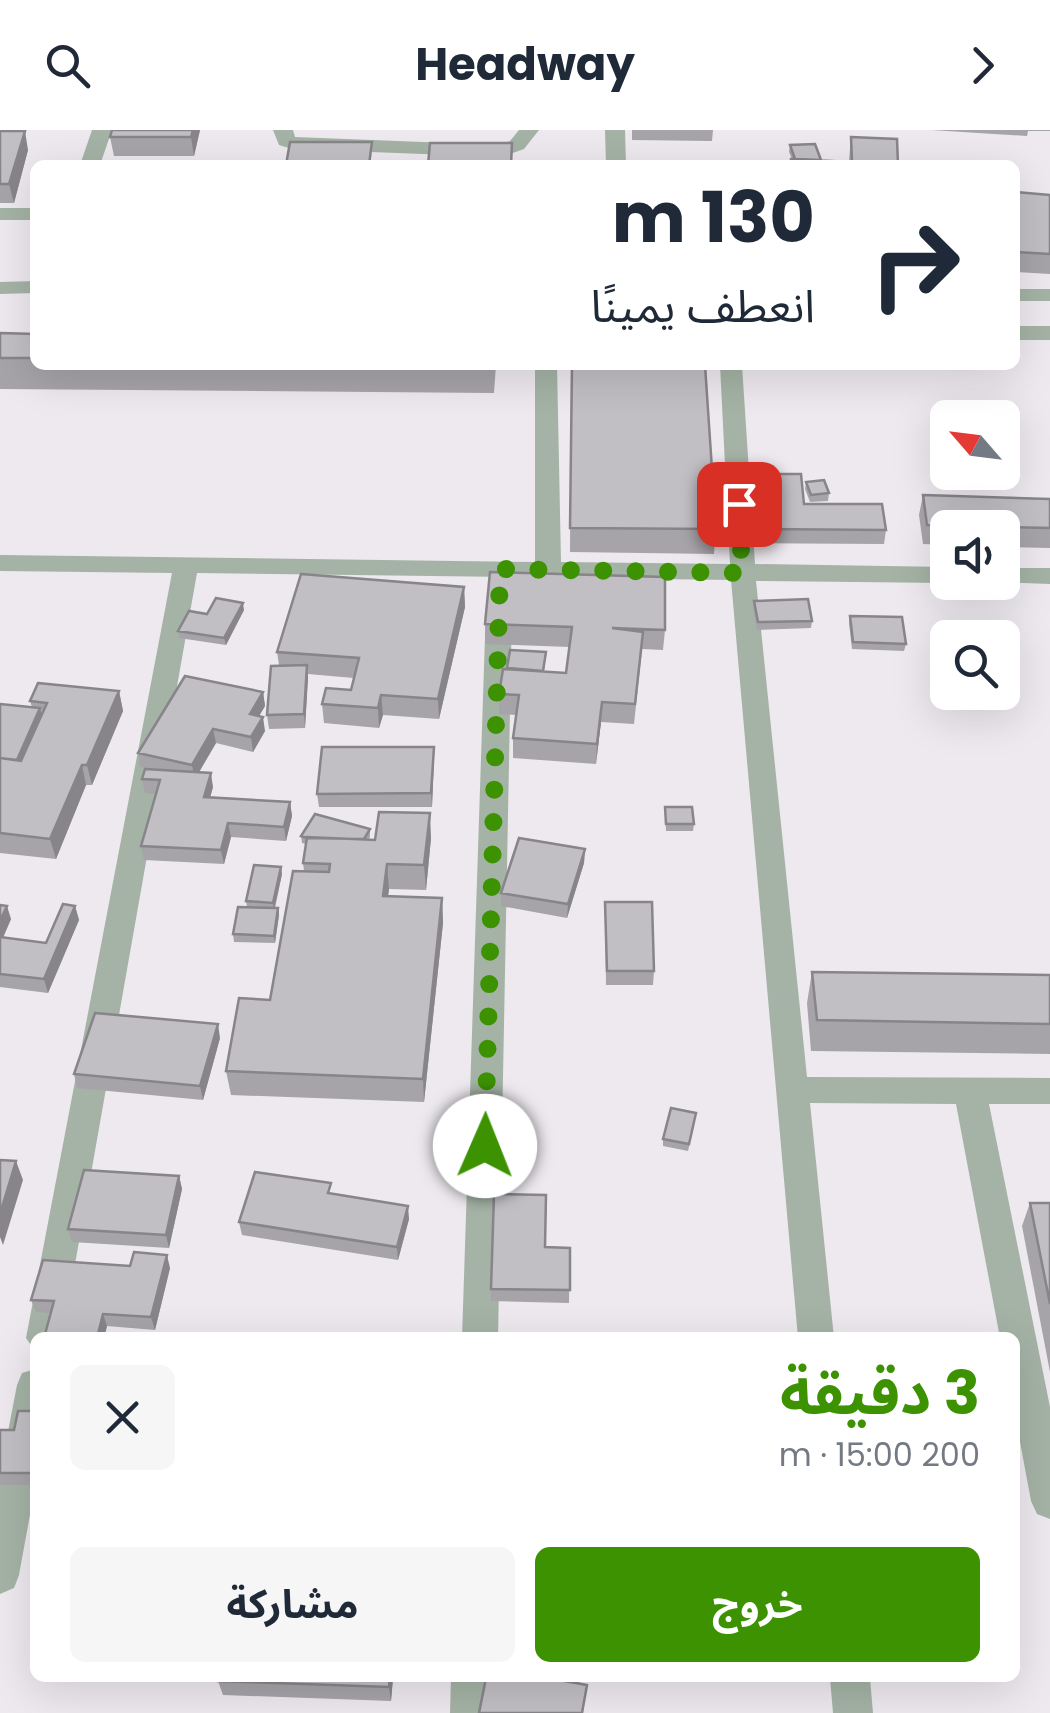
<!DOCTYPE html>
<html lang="ar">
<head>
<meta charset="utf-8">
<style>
	:root { --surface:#fff; --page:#f6f6f7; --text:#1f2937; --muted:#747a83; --accent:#3c9200 }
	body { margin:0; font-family:Poppins,"Noto Sans Arabic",sans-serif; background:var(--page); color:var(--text); direction:rtl; height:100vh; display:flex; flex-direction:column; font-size:38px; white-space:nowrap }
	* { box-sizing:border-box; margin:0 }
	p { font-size:32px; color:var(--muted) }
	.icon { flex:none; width:55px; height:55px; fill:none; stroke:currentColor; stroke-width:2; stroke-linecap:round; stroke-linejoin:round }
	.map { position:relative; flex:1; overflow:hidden; direction:ltr }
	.panel { position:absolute; left:30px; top:1202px; width:990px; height:350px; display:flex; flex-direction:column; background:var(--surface); border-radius:15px; box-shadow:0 10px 40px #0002; direction:rtl }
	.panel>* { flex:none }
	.top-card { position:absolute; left:30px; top:30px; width:990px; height:210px; border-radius:15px; box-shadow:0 10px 40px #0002; direction:rtl; background:#fff; color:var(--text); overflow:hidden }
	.needle { width:65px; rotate:298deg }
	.fabs { position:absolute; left:930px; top:270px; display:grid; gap:20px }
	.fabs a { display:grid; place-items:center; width:90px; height:90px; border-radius:15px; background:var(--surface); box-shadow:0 10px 40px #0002; font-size:50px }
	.pin { position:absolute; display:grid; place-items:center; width:85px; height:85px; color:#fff; margin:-42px; border-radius:20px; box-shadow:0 5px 15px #0006 }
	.me { position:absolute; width:110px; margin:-55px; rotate:1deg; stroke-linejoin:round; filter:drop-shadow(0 0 8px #0008) }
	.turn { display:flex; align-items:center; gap:35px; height:210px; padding:0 40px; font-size:45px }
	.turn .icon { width:130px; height:130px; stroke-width:2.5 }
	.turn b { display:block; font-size:70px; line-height:85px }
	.round { display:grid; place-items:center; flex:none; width:105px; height:105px; border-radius:15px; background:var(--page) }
	.headline { display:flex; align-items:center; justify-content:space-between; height:170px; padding:0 40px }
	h1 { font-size:60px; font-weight:700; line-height:75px; color:var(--accent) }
	.action { display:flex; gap:20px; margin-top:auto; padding:20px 40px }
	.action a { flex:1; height:115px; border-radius:15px; background:var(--accent); color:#fff; font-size:40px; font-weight:700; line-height:115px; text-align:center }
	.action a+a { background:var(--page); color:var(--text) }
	header { display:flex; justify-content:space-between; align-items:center; height:130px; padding:0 40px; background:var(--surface); font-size:45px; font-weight:700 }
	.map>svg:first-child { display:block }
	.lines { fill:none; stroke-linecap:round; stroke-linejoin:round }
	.minor { fill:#a4b3a5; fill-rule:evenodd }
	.wall { fill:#a6a3a9 }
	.shaded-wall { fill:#878589 }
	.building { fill:#c1bec4; stroke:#878589; stroke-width:2.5 }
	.route { stroke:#3c9200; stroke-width:18; stroke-dasharray:0 32.4 }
</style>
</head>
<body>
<header><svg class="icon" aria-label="forward" viewBox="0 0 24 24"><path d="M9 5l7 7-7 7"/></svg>Headway<svg class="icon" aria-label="search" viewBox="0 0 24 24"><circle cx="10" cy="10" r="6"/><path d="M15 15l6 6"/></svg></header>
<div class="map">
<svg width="1050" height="1583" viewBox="0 0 1050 1583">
	<rect width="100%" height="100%" fill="#ede9ef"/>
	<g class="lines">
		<path class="minor" d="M92,0h20l-12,35h-20z
			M273,0h20l2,7 205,8 10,-4 9,-11h20l-15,19 -22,8 -210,-8 -13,-4z
			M605,0h20l1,35h-20z
			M0,78h35v12h-35z
			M35,151v12l-35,1v-12z
			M1015,159h35v12h-35z
			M1015,196h35v14h-35z
			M535,235h22l4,197 169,2 -10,-199h22l13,199 193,3v16l-192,-2 51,496 243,1v26h-61l61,303v112l-13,-5 -6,-13 -16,-86v-77h-15l-44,-234 -146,-1 24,235h-36l-67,-758 -534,-7 -135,765h-27v13l-9,-13 146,-765 -172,-2v-16l535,7z
			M1002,438h48v16l-54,-2h6z
			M499,468l13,8 -14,732h-36l24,-732z
			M35,1239v118l-16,88 -5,13 -14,6v-121l17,-88 5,-12z
			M451,1548h40l-1,35h-40z
			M830,1548h40l3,35h-40z"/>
	</g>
	<path class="wall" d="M112,0h88l-6,26h-80l-4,-19z
		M632,0h81l-1,11 -80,-1z
		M931,0h119v1h-22l-1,5z
		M0,1l28,19 -14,53h-14z
		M851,7l47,28 -106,-6 -3,-7 1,-7 31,15 28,1z
		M1015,62l35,3v79l-35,-2z
		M0,203l35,1v31h461l-2,28 -494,-4z
		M571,235l145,164 -2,25 -144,-2z
		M768,344l36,30 82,26 -2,14 -140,-1 -3,-29 2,-14h25l-2,-12z
		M806,352l23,11 -1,8 -18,1 -5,-13z
		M923,365l127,4v49l-48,-1v-19h-54v17l-25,-1 -4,-29z
		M464,457l1,20 -26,112 -56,-4 -4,13 -55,-5 -2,-19 29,-14 3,-12 -46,-4 -3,54 -36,1 -2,-14 12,-50 -2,-13z
		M754,471l58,20 -1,7 -54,2 -4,-22z
		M244,480l-18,35 -47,-7 -1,-7 29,-17z
		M850,486l56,28 -2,7 -52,-2 -3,-26z
		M485,494l180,6 -2,20 -21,-1 -8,75 -33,-2 -5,42 -83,-6v-20l3,-23 -17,-1v-20l8,-25 39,-17 -2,20 22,1 4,-26 -85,-3z
		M119,561l4,20 -31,74h-6l-30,74 -56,-6v-149l32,3 -2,-6z
		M263,562l2,14 -6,10 6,15 -12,21 -37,-9 -17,29 14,15 -3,11 80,4 2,14 -6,25 -55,-4 -7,27 -80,-4 -3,-14 15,-52 -11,-1 -3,-14 10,-9 -12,-3 -2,-14z
		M434,617l-2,60h-113l-2,-13z
		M665,677l29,17 -1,7h-27z
		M370,699v8l-2,3 63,-2 -5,52 -37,-1 -1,7 54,2 1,25 -19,179 -193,-7 -5,-24 44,-71 34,-129 -1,-8 3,-19 -4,-1 -1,-7z
		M585,719l-1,14 -17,55 -66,-12v-13z
		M282,744l-7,34h3l1,7 -4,28 -41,-1 -1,-8 14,-27 -1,-6z
		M605,772l49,69 -1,14h-47z
		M0,775l11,14 -8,19 43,5 29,-37 4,14 -31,73 -48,-6z
		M812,842l238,3v79l-239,-3 -4,-48z
		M220,908l-17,62 -126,-12 -3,-14z
		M695,990l-7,31 -25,-5v-7z
		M461,1002l60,1v35l-61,-1z
		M179,1046l3,13 -13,59 -97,-6 -4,-13z
		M332,1064l77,25 -11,41 -156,-25 -3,-13z
		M1030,1073h20v169l-28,-146z
		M545,1117l25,1 -1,55 -78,-2v-12z
		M130,1136l40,2 -15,62 -48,-4 -3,12h-60l7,-25 -15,-1 -5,-12z
		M35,1281v74h-35v-55h14z
		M393,1548l-2,23 -168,-6 -5,-14z
		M486,1548h95l-2,6 7,11z"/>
	<path class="shaded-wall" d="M193,0h7l-6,26 -3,-19z
		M25,1l3,19 -14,53 -5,-19z
		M464,457l1,20 -26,112 -1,-20z
		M243,473l1,7 -18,35 -2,-7z
		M307,535l1,14 -3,49 -1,-14z
		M119,561l4,20 -31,74 -5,-20z
		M263,562l2,14 -13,22 -2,-14z
		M381,565l2,20 -4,13 -1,-20z
		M602,572l-1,20 -5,42 1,-20z
		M40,578l3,14 -22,52 -4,-14z
		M263,587l2,14 -12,21 -2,-15z
		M213,599l3,14 -21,36 -3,-14z
		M434,617v14l-2,46 -1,-14z
		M82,635l4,20 -30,74 -6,-20z
		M211,643l2,14 -7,24 -2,-14z
		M290,672l2,14 -6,25 -2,-14z
		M430,683l1,25 -5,52 -2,-25z
		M228,693l3,14 -7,27 -3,-14z
		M585,719l-1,14 -17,55 1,-14z
		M387,734l2,25 -4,32 -2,-25z
		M281,737l1,7 -8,36 -1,-7z
		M442,768l1,25 -19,179 -1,-23z
		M7,776l4,13 -11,25v-23z
		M75,776l4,14 -31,73 -4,-14z
		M278,778l1,7 -4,28 -1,-7z
		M218,894l2,14 -17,62 -3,-14z
		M16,1031l7,19 -20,65 -3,-8v-23z
		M179,1046l3,13 -13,59 -3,-13z
		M408,1076l1,13 -11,41 -1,-13z
		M167,1125l3,13 -15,62 -4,-13z
		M103,1184l4,12 -3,12h-7z
		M390,1548h3l-2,23 -2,-14z"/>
	<path class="building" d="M112,0h81l-2,7h-81z
		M0,1h25l-16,53h-9z
		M851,7l46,2 1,26h-108l1,-6 61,3z
		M290,12h82l-3,23h-83z
		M430,13h82l-1,22h-83z
		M815,14l6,16 -26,-1 -5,-14z
		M1015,62l35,3v59l-35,-2z
		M0,203l35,1v24h-35z
		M572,235h133l11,164 -146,-1z
		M768,344h33l3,30h78l4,26 -140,-1 -3,-29h28z
		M824,350l5,13 -18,2 -5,-13z
		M923,365l127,4v29l-123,-3z
		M490,442l175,5v53l-53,-2 31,4 -8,72 -33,-2 -5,42 -84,-6 6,-43 -20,-1 4,-25 63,4 6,-46 -87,-3z
		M301,444l163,13 -26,112 -57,-4 -3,13 -56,-4 4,-16 25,2 8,-32 -82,-6z
		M216,468l27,5 -19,35 -46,-7 11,-20 18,3z
		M808,469l4,22 -54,1 -4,-21z
		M850,486l52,1 4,27 -53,-2z
		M510,520l36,2 -3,19 -36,-3z
		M307,535l-3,49 -37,1 4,-49z
		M185,546l78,16 -13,22 13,3 -12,20 -38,-8 -21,36 -54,-12z
		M38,553l81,8 -32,74h-5l-32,74 -50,-6v-75l21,3 26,-58 -17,-2z
		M0,574l40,4 -23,52 -17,-2z
		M322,617h112l-3,46 -114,1z
		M145,639l66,4 -7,24 86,5 -6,25 -56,-4 -7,27 -80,-4 19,-66 -18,-1z
		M665,677h27l2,17h-28z
		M379,682l51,1 -6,52 -37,-1 -4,32 59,2 -19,181 -197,-8 13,-73 31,2 23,-129 36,1 1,-8 -27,-1 4,-26 68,3z
		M315,684l55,15 -6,10 -57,-1 -6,-2z
		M519,708l66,11 -17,55 -67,-11z
		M254,735l27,2 -8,36 -27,-2z
		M605,772h47l2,69h-47z
		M63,774l12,2 -31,73 -44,-5v-37l46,6z
		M0,775l7,1 -7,15z
		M238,777l40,1 -4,28 -41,-2z
		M812,842l238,3v49l-233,-4z
		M95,883l123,11 -18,62 -126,-12z
		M671,978l25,5 -7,31 -26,-5z
		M461,1002l60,1v28l-61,-1z
		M0,1030l16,1 -16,53z
		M84,1040l95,6 -13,59 -98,-6z
		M255,1042l76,11 -3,10 80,13 -11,41 -158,-25z
		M494,1064l52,1 -1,52 25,1v42l-79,-1z
		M1030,1073h20v101z
		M134,1122l33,3 -16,62 -48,-3 -6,24h-53l10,-37 -23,-1 12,-40 87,6z
		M18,1281h17v62h-35v-43h14z
		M218,1548h172l-1,9 -171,-6z
		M486,1548h61l40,7 -5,28h-103z"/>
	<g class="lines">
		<path class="route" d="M485,1016l15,-577 242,4 -3,-69"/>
	</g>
</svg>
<div class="fabs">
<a><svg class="needle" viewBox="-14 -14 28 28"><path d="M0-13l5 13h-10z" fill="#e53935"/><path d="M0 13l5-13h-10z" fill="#747a83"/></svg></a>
<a><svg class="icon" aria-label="sound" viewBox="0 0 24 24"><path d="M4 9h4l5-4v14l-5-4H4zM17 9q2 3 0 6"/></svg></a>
<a><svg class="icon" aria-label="search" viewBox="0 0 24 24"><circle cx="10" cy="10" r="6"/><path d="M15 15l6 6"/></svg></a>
</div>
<div class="pin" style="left:739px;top:374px;background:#d93025"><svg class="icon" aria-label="arrive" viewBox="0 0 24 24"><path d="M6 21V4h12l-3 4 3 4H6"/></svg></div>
<svg class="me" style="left:485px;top:1016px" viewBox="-20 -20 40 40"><circle r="19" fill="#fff"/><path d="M0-13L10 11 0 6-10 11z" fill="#3c9200"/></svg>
<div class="top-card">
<div class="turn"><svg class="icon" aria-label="right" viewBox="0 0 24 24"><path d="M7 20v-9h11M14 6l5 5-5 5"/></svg><div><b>130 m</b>انعطف يمينًا</div></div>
</div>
<section class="panel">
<div class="headline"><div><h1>3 دقيقة</h1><p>200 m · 15:00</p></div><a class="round"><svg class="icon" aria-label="close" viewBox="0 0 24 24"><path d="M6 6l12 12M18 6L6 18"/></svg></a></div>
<div class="action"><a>خروج</a><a>مشاركة</a></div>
</section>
</div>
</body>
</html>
